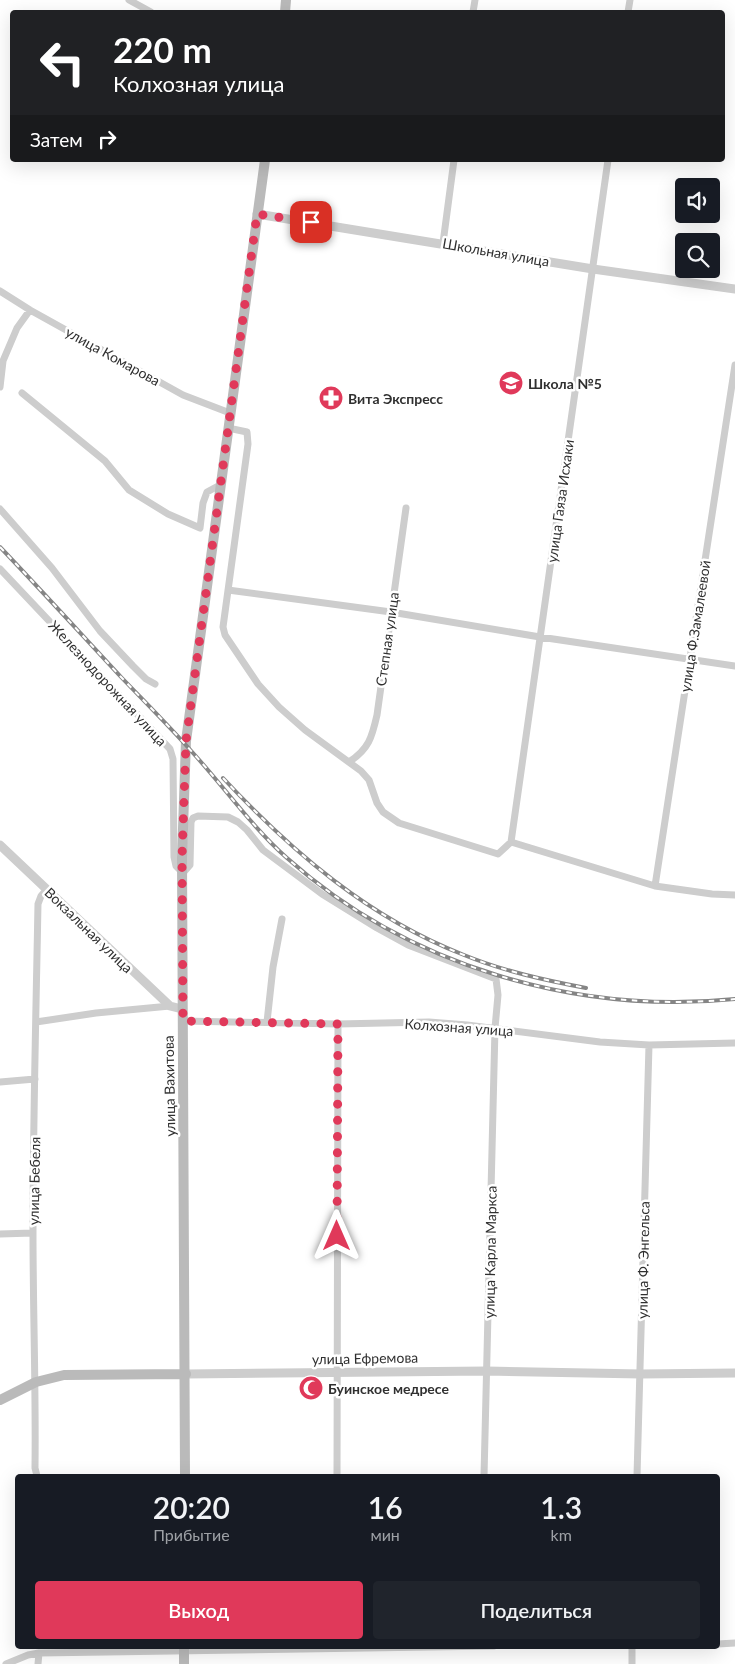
<!DOCTYPE html>
<html lang="ru">
<head>
<meta charset="utf-8">
<style>
	:root { --surface:#171b24; --page:#20242c; --text:#f1f3f6; --muted:#9ea1a6; --accent:#e0395a }
	body { margin:0; font-family:Lato,sans-serif; background:var(--page); color:var(--text); height:100vh; display:flex; flex-direction:column; font-size:19px; white-space:nowrap }
	* { box-sizing:border-box; margin:0 }
	p { font-size:16px; color:var(--muted) }
	.icon { flex:none; width:28px; height:28px; fill:none; stroke:currentColor; stroke-width:2; stroke-linecap:round; stroke-linejoin:round }
	.map { position:relative; flex:1; overflow:hidden }
	.sheet { position:absolute; left:15px; top:1474px; width:705px; height:175px; display:flex; flex-direction:column; background:var(--surface); border-radius:5px; box-shadow:0 5px 20px #0002 }
	.sheet>* { flex:none }
	.top-card { position:absolute; left:10px; top:10px; width:715px; height:152px; border-radius:5px; box-shadow:0 5px 20px #0002; background:#202124; color:#fff; overflow:hidden }
	.buttons { position:absolute; left:675px; top:178px; display:grid; gap:10px }
	.buttons a { display:grid; place-items:center; width:45px; height:45px; border-radius:5px; background:var(--surface); box-shadow:0 5px 20px #0002; font-size:25px }
	.pin { position:absolute; display:grid; place-items:center; width:42px; height:42px; color:#fff; margin:-21px; border-radius:10px; box-shadow:0 2px 8px #0006 }
	.me { position:absolute; width:55px; margin:-28px; rotate:0deg; stroke-linejoin:round; filter:drop-shadow(0 0 4px #0008) }
	.turn { display:flex; align-items:center; gap:18px; height:105px; padding:0 20px; font-size:22px }
	.turn .icon { width:65px; height:65px; stroke-width:2.5 }
	.turn b { display:block; font-size:35px; line-height:42px }
	.then { display:flex; align-items:center; height:48px; padding:0 20px; background:#0003; gap:10px; font-size:19px }
	.eta { display:flex; justify-content:space-evenly; align-items:center; height:85px; text-align:center }
	.eta b { font-size:30px; font-weight:600; line-height:35px }
	.cta { display:flex; gap:10px; margin-top:auto; padding:10px 20px }
	.cta a { flex:1; height:58px; border-radius:5px; background:var(--accent); color:#fff; font-size:20px; font-weight:600; line-height:58px; text-align:center }
	.cta a+a { background:var(--page); color:var(--text) }
	.map>svg:first-child { display:block }
	.lines { fill:none; stroke-linecap:round; stroke-linejoin:round }
	.minor { stroke:#cdcdcd; stroke-width:7 }
	.tertiary { stroke:#cdcdcd; stroke-width:9 }
	.secondary { stroke:#bababa; stroke-width:10 }
	.rail-casing { stroke:#858585; stroke-width:4 }
	.rail { stroke:#fff; stroke-width:2; stroke-dasharray:5.5; stroke-linecap:butt }
	.route { stroke:#e0395a; stroke-width:9; stroke-dasharray:0 16.2 }
	.labels { text-anchor:middle; dominant-baseline:central; stroke-width:5; stroke-linejoin:round; paint-order:stroke }
	.street-label { font-size:14px; fill:#303030; stroke:#fff }
	.poi-label { font-size:14px; font-weight:bold; fill:#303030; stroke:#fff; text-anchor:start }
</style>
</head>
<body>
<div class="map">
<svg width="735" height="1664" viewBox="0 0 735 1664">
	<rect width="100%" height="100%" fill="#fff"/>
	<g class="lines">
		<path class="minor" d="M129,0l22,12
			M473,12l2,-12
			M628,12l2,-12
			M443,243l11,-83
			M0,291l30,19 153,85 47,18
			M0,387l3,-26 14,-33 13,-18
			M22,393l83,68 24,29 39,24 32,14 3,-25 4,-11 13,-7
			M228,428l19,4 1,12 -25,183 2,8 33,49 21,23 26,23 56,41 8,9 8,23 6,9 16,11 99,31 13,-12 144,44 57,8 23,1
			M0,509l52,59 48,63 33,35 13,13 9,5
			M0,569l170,180 3,10 1,98 2,9 7,7 7,-8 1,-43 2,-4 5,-2 30,1 10,5 9,8 16,20 59,44 55,34 31,17 88,34 2,16 -3,33 -11,448
			M228,590l163,22 149,25 195,29
			M349,762c20,-13 23,-25 28,-47l29,-207
			M511,842l97,-682
			M655,886l80,-521
			M183,1021l155,3 91,-2 38,3 133,17 49,3 86,-2
			M36,1022l60,-9 74,-7
			M267,1022l6,-55 9,-48
			M0,1082l35,-3
			M0,1234l33,-1
			M37,1476l-2,-8c1,-79 -2,-157 -2,-235 0,-110 3,-220 5,-329l3,-8 6,-7
			M337,1476l1,-452
			M637,1476l12,-431
			M718,1644l17,-1
			M6,1664l22,-9 11,-2 455,-7
			M38,1664l1,-11
			M632,1664v-18"/>
		<path class="tertiary" d="M257,214l336,55 142,20
			M0,845l170,161 12,3
			M186,1374l301,-3 154,3 94,-1"/>
		<path class="secondary" d="M285,12l1,-12
			M0,1400l36,-18 28,-7 122,-1
			M185,1476l-3,-618 4,-117 79,-581
			M184,1664v-18"/>
		<defs>
			<path id="rail" d="M0,547c41,43 81,87 121,130 24,25 49,50 72,76 32,35 59,74 94,105 121,108 289,157 448,141
				M223,778c69,74 146,140 241,177 39,16 80,25 122,33"/>
		</defs>
		<use href="#rail" class="rail-casing"/>
		<use href="#rail" class="rail"/>
	</g>
	<g class="lines">
		<path class="route" d="M311,222l-54,-8 -71,527 -4,117 1,163 155,3 -1,212"/>
	</g>
	<defs>
		<symbol id="school-disc" viewBox="-11 -11 22 22"><circle r="9.5" fill="#e0395a" stroke="#fff"/><path d="M0-5L7-2L0 1L-7-2ZM-4 1L0 2.5L4 1V4Q0 6-4 4Z" fill="#fff"/></symbol>
		<symbol id="pharmacy-disc" viewBox="-11 -11 22 22"><circle r="9.5" fill="#e0395a" stroke="#fff"/><path d="M-2-6h4v4h4v4h-4v4h-4v-4h-4v-4h4Z" fill="#fff"/></symbol>
		<symbol id="mosque-disc" viewBox="-11 -11 22 22"><circle r="9.5" fill="#e0395a" stroke="#fff"/><path d="M3.5-4.9A6 6 0 1 0 3.5 4.9A5 5 0 1 1 3.5-4.9Z" fill="#fff"/></symbol>
	</defs>
	<g fill-rule="evenodd">
		<use href="#school-disc" x="497" y="369" width="28" height="28"/>
		<use href="#pharmacy-disc" x="317" y="384" width="28" height="28"/>
		<use href="#mosque-disc" x="297" y="1374" width="28" height="28"/>
	</g>
	<g class="labels">
		<g class="street-label">
			<text transform="translate(496 252) rotate(10)">Школьная улица</text>
			<text transform="translate(113 356) rotate(29)">улица Комарова</text>
			<text transform="translate(560 501) rotate(-82)">улица Гаяза Исхаки</text>
			<text transform="translate(695 626) rotate(-81)">улица Ф.Замалеевой</text>
			<text transform="translate(387 639) rotate(-82)">Степная улица</text>
			<text transform="translate(108 683) rotate(47)">Железнодорожная улица</text>
			<text transform="translate(89 930) rotate(44)">Вокзальная улица</text>
			<text transform="translate(459 1027) rotate(4)">Колхозная улица</text>
			<text transform="translate(169 1086) rotate(-91)">улица Вахитова</text>
			<text transform="translate(34 1181) rotate(-89)">улица Бебеля</text>
			<text transform="translate(490 1252) rotate(-89)">улица Карла Маркса</text>
			<text transform="translate(643 1260) rotate(-89)">улица Ф. Энгельса</text>
			<text transform="translate(365 1358) rotate(-1)">улица Ефремова</text>
		</g>
		<g class="poi-label">
			<text x="528" y="383">Школа №5</text>
			<text x="348" y="398">Вита Экспресс</text>
			<text x="328" y="1388">Буинское медресе</text>
		</g>
	</g>
</svg>
<div class="buttons">
<a><svg class="icon" aria-label="sound" viewBox="0 0 24 24"><path d="M4 9h4l5-4v14l-5-4H4zM17 9q2 3 0 6"/></svg></a>
<a><svg class="icon" aria-label="search" viewBox="0 0 24 24"><circle cx="10" cy="10" r="6"/><path d="M15 15l6 6"/></svg></a>
</div>
<div class="pin" style="left:311px;top:222px;background:#d93025"><svg class="icon" aria-label="arrive" viewBox="0 0 24 24"><path d="M6 21V4h12l-3 4 3 4H6"/></svg></div>
<svg class="me" style="left:337px;top:1236px" viewBox="-20 -20 40 40"><path d="M0-17L14 15 0 8-14 15z" fill="#e0395a" stroke="#fff" stroke-width="4"/></svg>
<div class="top-card">
<div class="turn"><svg class="icon" aria-label="left" viewBox="0 0 24 24"><path d="M17 20v-9H6M10 6l-5 5 5 5"/></svg><div><b>220 m</b>Колхозная улица</div></div>
<div class="then">Затем<svg class="icon" aria-label="right" viewBox="0 0 24 24"><path d="M7 20v-9h11M14 6l5 5-5 5"/></svg></div>
</div>
<section class="sheet">
<div class="eta">
<div><b>20:20</b><p>Прибытие</p></div>
<div><b>16</b><p>мин</p></div>
<div><b>1.3</b><p>km</p></div>
</div>
<div class="cta"><a>Выход</a><a>Поделиться</a></div>
</section>
</div>
</body>
</html>
